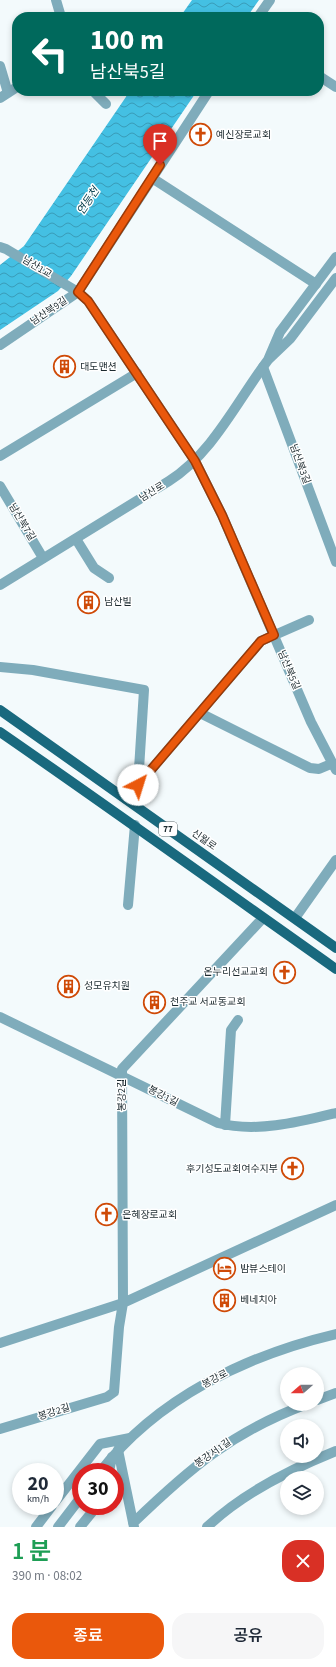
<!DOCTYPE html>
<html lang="ko">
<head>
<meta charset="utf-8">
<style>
	:root { --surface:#fff; --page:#f6f6f7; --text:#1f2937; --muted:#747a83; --accent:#ea580c }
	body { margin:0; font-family:"Source Sans 3","Noto Sans KR",sans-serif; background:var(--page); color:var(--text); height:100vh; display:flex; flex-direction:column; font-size:15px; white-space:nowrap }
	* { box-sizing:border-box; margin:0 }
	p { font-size:13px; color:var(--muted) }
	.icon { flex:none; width:22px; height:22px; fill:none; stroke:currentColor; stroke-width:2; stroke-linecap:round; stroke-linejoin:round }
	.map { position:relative; height:1527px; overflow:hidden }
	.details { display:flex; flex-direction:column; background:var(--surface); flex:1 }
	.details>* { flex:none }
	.top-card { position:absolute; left:12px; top:12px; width:312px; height:84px; border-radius:16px; box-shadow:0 2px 6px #0003; background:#00695c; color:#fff; overflow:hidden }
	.needle { width:26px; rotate:250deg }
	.buttons { position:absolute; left:280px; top:1367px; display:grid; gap:8px }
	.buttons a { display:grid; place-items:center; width:44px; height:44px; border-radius:50%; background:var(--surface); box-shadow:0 2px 6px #0003; font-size:20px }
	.speed { position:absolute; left:12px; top:1463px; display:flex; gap:8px; font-size:20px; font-weight:700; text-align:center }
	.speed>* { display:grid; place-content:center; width:52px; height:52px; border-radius:50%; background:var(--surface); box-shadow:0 2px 6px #0003; line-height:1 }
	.speed small { font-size:10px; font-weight:400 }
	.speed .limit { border:6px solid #d22; background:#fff; color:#111 }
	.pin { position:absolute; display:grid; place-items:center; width:34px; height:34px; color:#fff; margin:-41px -17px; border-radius:50% 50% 50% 0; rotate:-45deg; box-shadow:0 0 4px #0007 }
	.pin .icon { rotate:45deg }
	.me { position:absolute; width:44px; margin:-22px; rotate:40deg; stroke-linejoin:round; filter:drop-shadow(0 0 3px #0008) }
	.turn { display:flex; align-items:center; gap:14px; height:84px; padding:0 12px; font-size:18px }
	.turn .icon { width:52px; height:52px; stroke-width:2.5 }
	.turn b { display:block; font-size:28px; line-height:34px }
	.round { display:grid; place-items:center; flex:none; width:42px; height:42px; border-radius:16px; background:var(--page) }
	.summary { display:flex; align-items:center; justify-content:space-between; height:68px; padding:0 12px }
	h1 { font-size:24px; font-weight:600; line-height:30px; color:#1e9e55 }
	.action { display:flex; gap:8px; margin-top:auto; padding:8px 12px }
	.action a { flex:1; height:46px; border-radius:16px; background:var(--accent); color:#fff; font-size:16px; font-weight:600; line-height:46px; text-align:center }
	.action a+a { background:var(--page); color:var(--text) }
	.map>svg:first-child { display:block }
	.water { fill:url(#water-waves) }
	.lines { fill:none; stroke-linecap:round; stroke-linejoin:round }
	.minor { stroke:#7facbb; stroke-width:10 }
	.tertiary { stroke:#7facbb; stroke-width:10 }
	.primary { stroke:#19697e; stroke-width:10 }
	.route-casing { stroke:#983908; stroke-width:10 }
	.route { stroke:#ea580c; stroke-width:7 }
	.labels { text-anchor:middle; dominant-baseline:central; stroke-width:3; stroke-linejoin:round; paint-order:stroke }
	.shield { fill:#fff; stroke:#606a6d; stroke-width:1 }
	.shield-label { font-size:9px; font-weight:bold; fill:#1c2a2f }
	.poi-label { font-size:10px; fill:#1c2a2f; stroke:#fff; text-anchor:start }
	.street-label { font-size:10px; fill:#1c2a2f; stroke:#fff }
	.water-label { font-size:11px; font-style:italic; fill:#003a48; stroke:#fff }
</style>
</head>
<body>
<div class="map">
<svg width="336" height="1527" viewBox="0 0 336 1527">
	<defs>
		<pattern id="water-waves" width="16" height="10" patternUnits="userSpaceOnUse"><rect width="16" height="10" fill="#44c0e3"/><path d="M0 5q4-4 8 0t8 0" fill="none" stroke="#389cb8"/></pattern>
	</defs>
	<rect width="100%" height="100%" fill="#f3fafc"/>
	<path class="water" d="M192,0h67l-12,17h-67z
		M130,91h67l-126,185 -13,15 -58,39v-65l24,-19z"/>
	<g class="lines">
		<path class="minor" d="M56,0l5,17
			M258,17l12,-17
			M0,66l8,27
			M319,76l17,11
			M93,91l13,13
			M0,98l17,-11
			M152,178l164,106
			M0,247l6,2 72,43 10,9 107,160 27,54 89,207 25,48
			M0,345l78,-53 131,-201
			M263,367l73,195
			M0,456l137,-83
			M0,486l43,72
			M76,539l18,29 15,10
			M0,667l33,3 111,20 -6,95
			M200,713l110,55 9,1 12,-5
			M126,799l135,-158 48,-21
			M128,905l7,-80
			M295,918l41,-58
			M0,1017l218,106c38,10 81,-1 118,-10
			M225,1125l6,-95 7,-10
			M0,1343l123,-40 213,-98
			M317,1400l19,-7
			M0,1429l107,-32 7,-5 5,-65 4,-24 -1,-234 140,-150
			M118,1450l16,77
			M109,1472l3,-15
			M55,1502l45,-58 30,-6
			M133,1523c57,-55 99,-91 174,-119
			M36,1527l16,-21
			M80,1527l17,-21
			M207,1527c36,-34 84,-58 129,-76"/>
		<path class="tertiary" d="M336,257l-56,75 -12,28 22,-21 46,-61
			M0,585l169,-104c44,-28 68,-80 99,-121
			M100,1472c57,-74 147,-117 236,-138
			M58,1527l23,-30"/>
		<path class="primary" d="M0,710l336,238
			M0,732c113,78 224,158 336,237"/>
	</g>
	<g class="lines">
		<defs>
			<path id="route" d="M138,785l123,-144 13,-6 -52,-120 -27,-54 -107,-160 -10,-9 82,-127"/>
		</defs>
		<use href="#route" class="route-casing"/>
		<use href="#route" class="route"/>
	</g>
	<defs>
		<symbol id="church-ring" viewBox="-11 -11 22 22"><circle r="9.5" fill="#fff" stroke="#cf4a07" stroke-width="1.5"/><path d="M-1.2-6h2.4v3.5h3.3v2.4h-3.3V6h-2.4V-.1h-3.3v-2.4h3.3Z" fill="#cf4a07"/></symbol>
		<symbol id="building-ring" viewBox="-11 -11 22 22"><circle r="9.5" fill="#fff" stroke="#cf4a07" stroke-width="1.5"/><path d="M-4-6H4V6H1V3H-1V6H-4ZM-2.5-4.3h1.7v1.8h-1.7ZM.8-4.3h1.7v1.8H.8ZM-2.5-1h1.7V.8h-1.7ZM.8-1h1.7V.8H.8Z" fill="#cf4a07"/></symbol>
		<symbol id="hotel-ring" viewBox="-11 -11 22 22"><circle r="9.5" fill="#fff" stroke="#cf4a07" stroke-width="1.5"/><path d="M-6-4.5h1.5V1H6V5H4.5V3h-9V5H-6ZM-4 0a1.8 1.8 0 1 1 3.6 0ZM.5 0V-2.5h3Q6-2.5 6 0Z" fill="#cf4a07"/></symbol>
	</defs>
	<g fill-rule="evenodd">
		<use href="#church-ring" x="188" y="122" width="25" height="25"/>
		<use href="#building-ring" x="52" y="354" width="25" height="25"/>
		<use href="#building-ring" x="76" y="590" width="25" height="25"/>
		<use href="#church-ring" x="272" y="960" width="25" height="25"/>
		<use href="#building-ring" x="56" y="974" width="25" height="25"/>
		<use href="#building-ring" x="142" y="990" width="25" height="25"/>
		<use href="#church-ring" x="280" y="1156" width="25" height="25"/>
		<use href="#church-ring" x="94" y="1202" width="25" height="25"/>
		<use href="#hotel-ring" x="212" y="1256" width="25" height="25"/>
		<use href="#building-ring" x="212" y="1288" width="25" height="25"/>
	</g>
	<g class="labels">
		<rect class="shield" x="159" y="822" width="18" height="14" rx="3"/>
		<g class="shield-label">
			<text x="168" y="829">77</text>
		</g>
		<g class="poi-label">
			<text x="216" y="135">예신장로교회</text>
			<text x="80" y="367">대도맨션</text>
			<text x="104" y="602">남산빌</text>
			<text x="268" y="972" text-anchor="end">온누리선교교회</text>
			<text x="84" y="986">성모유치원</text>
			<text x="170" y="1002">천주교 서교동교회</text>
			<text x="278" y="1169" text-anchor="end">후기성도교회여수지부</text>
			<text x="122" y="1215">은혜장로교회</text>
			<text x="240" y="1269">밤뷰스테이</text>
			<text x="240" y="1300">베네치아</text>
		</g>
		<g class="street-label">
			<text transform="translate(37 267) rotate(31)">남산1교</text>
			<text transform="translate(49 311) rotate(-34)">남산북9길</text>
			<text transform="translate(300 464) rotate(70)">남산북3길</text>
			<text transform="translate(152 492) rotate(-32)">남산로</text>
			<text transform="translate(22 522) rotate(59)">남산북7길</text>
			<text transform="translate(289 670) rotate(67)">남산북5길</text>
			<text transform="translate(204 840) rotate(35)">신월로</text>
			<text transform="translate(122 1095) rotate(-90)">봉강2길</text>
			<text transform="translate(163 1096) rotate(27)">봉강1길</text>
			<text transform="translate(215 1379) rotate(-28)">봉강로</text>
			<text transform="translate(54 1412) rotate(-17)">봉강2길</text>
			<text transform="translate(213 1453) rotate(-35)">봉강서1길</text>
		</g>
		<g class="water-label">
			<text transform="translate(88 201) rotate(-56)">연등천</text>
		</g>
	</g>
</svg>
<div class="buttons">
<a><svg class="needle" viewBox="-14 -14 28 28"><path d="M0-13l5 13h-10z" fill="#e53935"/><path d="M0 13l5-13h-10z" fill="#747a83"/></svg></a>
<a><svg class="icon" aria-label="sound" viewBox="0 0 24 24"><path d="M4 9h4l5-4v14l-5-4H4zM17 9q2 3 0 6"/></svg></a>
<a><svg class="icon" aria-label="layers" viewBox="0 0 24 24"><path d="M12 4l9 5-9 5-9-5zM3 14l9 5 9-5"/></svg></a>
</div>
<div class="speed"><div>20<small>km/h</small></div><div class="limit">30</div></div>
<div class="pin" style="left:160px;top:165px;background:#d93025"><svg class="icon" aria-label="arrive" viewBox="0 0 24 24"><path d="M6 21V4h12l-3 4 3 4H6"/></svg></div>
<svg class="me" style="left:138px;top:785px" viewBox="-20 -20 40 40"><circle r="19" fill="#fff"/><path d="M0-13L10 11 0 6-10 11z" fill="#ea580c"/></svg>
<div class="top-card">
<div class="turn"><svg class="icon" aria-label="left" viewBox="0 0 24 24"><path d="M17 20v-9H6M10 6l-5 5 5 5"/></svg><div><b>100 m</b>남산북5길</div></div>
</div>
</div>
<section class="details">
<div class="summary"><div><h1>1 분</h1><p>390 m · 08:02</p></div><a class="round" style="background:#d93025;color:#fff"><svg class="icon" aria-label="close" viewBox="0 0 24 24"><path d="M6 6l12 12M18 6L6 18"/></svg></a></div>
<div class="action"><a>종료</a><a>공유</a></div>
</section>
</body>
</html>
